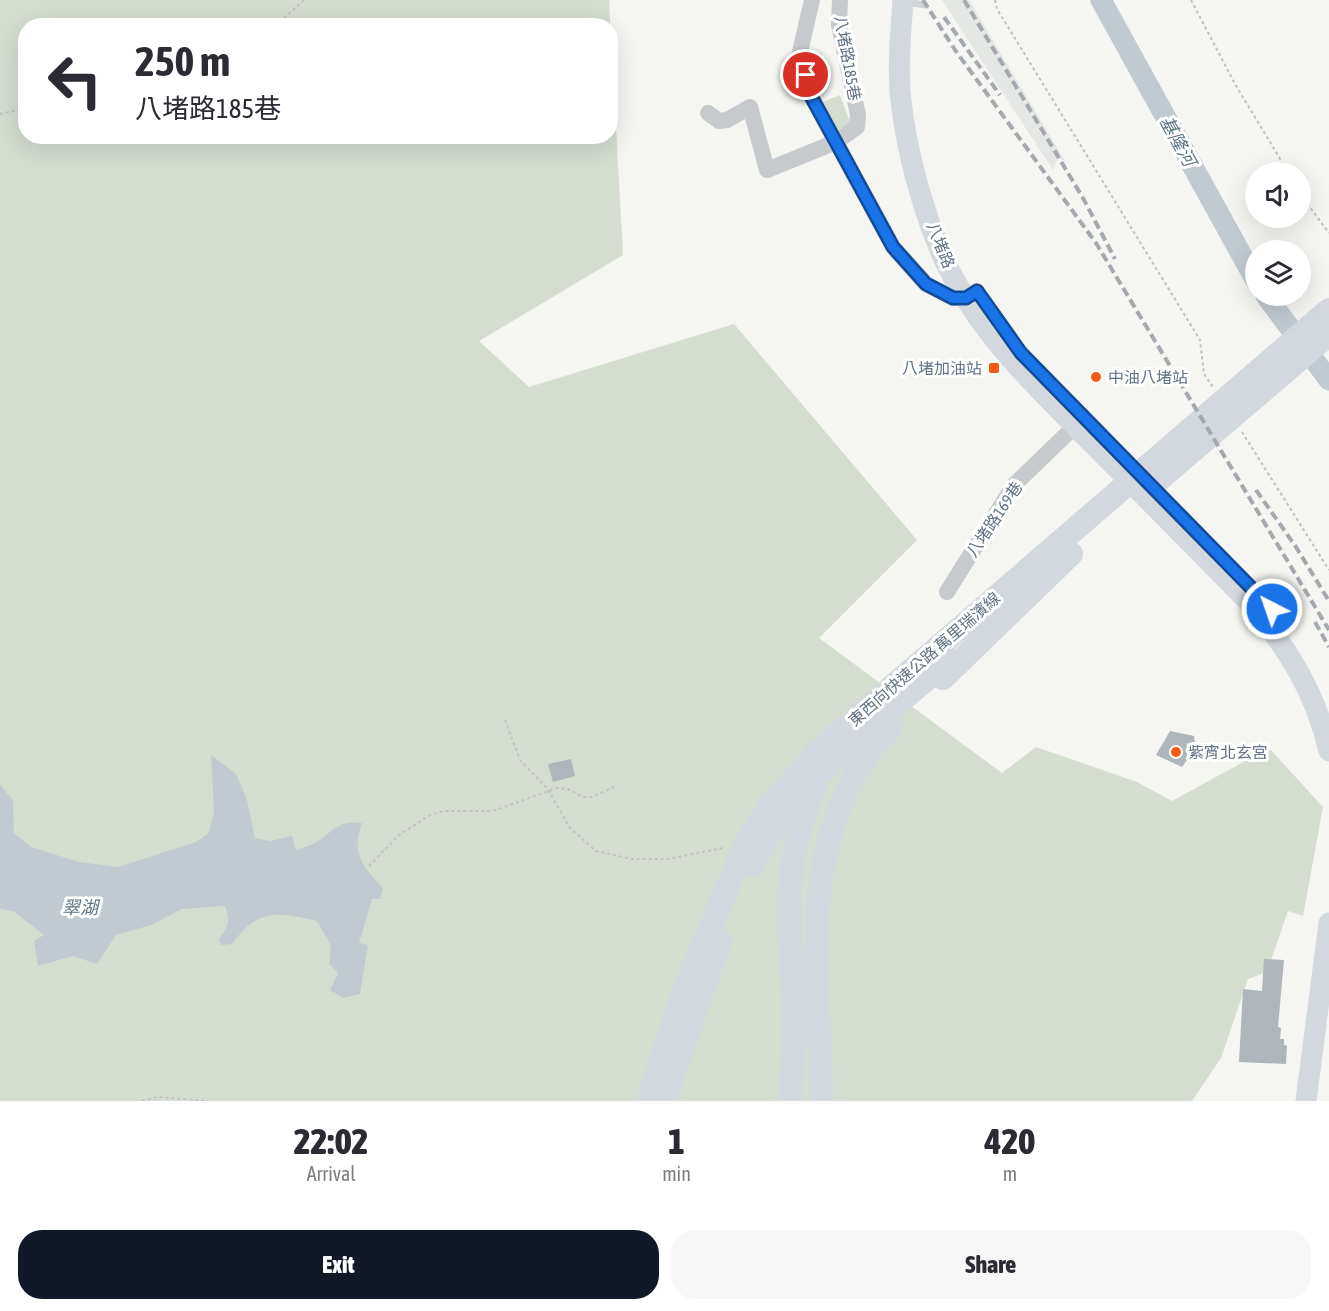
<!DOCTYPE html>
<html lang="en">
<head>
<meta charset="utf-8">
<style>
	:root { --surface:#fff; --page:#f7f7f7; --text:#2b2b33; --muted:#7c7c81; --accent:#111827 }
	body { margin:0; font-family:"Asap Condensed","Noto Sans TC",sans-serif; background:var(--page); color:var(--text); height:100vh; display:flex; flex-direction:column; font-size:22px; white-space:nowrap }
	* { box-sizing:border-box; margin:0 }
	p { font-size:20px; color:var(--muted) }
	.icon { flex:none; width:33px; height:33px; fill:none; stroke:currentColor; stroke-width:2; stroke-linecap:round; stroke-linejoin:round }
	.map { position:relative; height:1101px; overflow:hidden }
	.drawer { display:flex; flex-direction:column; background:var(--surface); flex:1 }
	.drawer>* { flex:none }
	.banner { position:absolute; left:18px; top:18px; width:600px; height:126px; border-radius:24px; box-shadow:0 6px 24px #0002; background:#fff; color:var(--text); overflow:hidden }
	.controls { position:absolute; left:1245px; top:162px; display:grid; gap:12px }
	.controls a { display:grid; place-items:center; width:66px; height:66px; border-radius:50%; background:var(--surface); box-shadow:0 6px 24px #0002; font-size:30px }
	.pin { position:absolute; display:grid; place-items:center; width:51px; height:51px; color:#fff; margin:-26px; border:3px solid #fff; border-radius:50%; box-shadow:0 2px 6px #0007 }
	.me { position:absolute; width:66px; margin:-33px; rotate:319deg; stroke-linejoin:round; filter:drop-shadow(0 0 4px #0008) }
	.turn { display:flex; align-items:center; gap:21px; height:126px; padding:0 18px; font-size:27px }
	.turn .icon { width:78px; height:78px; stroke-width:2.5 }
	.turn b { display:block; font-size:42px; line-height:51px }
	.eta { display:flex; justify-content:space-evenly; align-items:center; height:102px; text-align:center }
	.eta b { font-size:36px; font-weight:800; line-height:42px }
	.action { display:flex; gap:12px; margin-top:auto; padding:12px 18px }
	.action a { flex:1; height:69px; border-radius:24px; background:var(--accent); color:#fff; font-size:24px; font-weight:800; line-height:69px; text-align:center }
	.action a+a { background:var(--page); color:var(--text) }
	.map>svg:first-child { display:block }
	.built { fill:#e5e7e4 }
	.green { fill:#d5ddd1; fill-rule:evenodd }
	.water { fill:#c0cad0 }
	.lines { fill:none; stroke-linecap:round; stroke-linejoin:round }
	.river { stroke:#c0cad0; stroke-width:21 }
	.building { fill:#aeb6bc }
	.major-tunnel { stroke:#d0d4d6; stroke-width:21; stroke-dasharray:21 10; stroke-linecap:butt }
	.path { stroke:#c0c1c3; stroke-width:2; stroke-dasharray:3 3; stroke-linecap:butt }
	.minor { stroke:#c7cacd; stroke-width:16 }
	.major { stroke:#d2d8dd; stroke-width:21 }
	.highway { stroke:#d2d8dd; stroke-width:24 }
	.rail { stroke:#a4a9b0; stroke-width:4; stroke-dasharray:9 4.5; stroke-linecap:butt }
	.route-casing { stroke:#114b97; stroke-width:15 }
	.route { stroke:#1a73e8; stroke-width:10 }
	.poi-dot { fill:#f45912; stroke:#fff; stroke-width:2 }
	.labels { text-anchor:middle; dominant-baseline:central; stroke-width:6; stroke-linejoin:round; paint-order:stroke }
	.street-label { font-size:16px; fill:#617285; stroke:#fff }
	.poi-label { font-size:16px; fill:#617285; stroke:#fff; text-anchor:start }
	.water-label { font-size:18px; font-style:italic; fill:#5c7583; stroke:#fff }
</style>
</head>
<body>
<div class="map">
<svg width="1329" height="1101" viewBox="0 0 1329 1101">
	<rect width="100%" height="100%" fill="#f5f5f1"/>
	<path class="built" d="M942,0h27l96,161 -7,-3 -5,12z"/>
	<path class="green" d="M0,0h609l14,255 -144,86 50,46 205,-63 183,216 -98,98 183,135 34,-26 101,35 35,19 97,-53 54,59 -20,109 -15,-5 -21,61 -19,7 -27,79 -29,43h-1192zM26,26h584v110h-584z
		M840,95l11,30 -20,7 -11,-29z"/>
	<path class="water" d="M211,755l25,19 11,26 8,38 15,3 22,-5 4,14c6,-2 13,-4 19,-7 19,-11 21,-23 47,-20 -11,29 1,45 21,65l-3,11h-8l-13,44 9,2 -8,49 -17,4 -13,-8 8,-17 -9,-9 2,-19 -14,-24c-40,-9 -59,-13 -85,23l-11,1 -2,-6c9,-12 12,-18 6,-33l-43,3 -31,16 -35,10 -19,29 -24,-8 -35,10 -4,-25 10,-6 -31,-24 -13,-2v-125l13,17 1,32 17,14 48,15 39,5 78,-25 12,-8 6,-20z"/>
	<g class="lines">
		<path class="river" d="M1101,0l155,281
			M1266,296l63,84"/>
	</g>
	<path class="building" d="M1170,731l24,5 2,12 -14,19 -26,-12z
		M571,759l4,17 -22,6 -5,-18z
		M1264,959l20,1 -6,67 3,1 -1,11h4v6l3,1 -1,18 -47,-2 4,-73 19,2z"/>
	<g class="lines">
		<path class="major-tunnel" d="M915,7l1,-7"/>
		<path class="path" d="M995,0l2,9 203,331 4,34 9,13
			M1191,0l44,84 53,88
			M275,26l29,-26
			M0,114l26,-6
			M1300,194l29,39
			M1242,432l87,138
			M505,720l15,40 27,28 23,40 26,23 36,8h36l55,-11
			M369,866l30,-31 33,-21 13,-3h48l64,-23 11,1 15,8h9l24,-11
			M142,1101l15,-4 51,4"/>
		<path class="minor" d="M812,0l-12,52 12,46 81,149 33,37 27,14h13l11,-7
			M708,113l11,8 8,-1 23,-13 17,63 69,-28 21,-15 1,-12 -19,-90 1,-25
			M947,592l67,-107 61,-59"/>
		<path class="major" d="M903,0c-2,33 -6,67 -2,100 5,50 22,111 42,157 35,76 95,132 153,190 51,52 102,103 153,155 38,45 67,91 80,149
			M1306,1101l23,-178"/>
		<path class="highway" d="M1144,492l185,-158
			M943,678l128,-124
			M753,865c42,-86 126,-144 196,-205
			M648,1101l37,-114 61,-144 24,-37 50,-57 509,-439
			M664,1101l56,-160
			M790,1101c1,-24 4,-49 4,-73 -1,-92 -19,-150 21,-240
			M822,1101c-4,-130 -29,-272 69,-374"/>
		<path class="rail" d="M923,0l32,50 141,193 233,387
			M964,0l119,198 32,61
			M944,17l56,78
			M1256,490l40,57 33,54
			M1315,622l14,25"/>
	</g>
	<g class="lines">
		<defs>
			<path id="route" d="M806,75l6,23 81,149 33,37 27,14h13l11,-7 44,62 251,256"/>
		</defs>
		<use href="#route" class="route-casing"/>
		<use href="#route" class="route"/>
	</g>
	<g class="poi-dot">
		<rect x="988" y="362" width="12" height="12" rx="3"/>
		<circle cx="1096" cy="377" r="6"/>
		<circle cx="1176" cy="752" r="6"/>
	</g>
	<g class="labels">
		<g class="street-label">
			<text transform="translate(848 58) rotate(80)">八堵路185巷</text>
			<text transform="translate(941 245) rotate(68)">八堵路</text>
			<text transform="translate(994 519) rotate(-56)">八堵路169巷</text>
			<text transform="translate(924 659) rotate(-41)">東西向快速公路 萬里瑞濱線</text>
		</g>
		<g class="poi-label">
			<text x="982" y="368" text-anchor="end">八堵加油站</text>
			<text x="1108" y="377">中油八堵站</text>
			<text x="1188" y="752">紫宵北玄宮</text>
		</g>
		<g class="water-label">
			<text transform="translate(1178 141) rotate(61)">基隆河</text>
			<text x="80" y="907">翠湖</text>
		</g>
	</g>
</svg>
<div class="controls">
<a><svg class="icon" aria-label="sound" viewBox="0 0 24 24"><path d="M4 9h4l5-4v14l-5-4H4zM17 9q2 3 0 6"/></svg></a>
<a><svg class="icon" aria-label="layers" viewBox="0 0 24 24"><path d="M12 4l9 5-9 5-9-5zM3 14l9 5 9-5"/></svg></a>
</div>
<div class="pin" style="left:806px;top:75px;background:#d93025"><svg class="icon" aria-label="arrive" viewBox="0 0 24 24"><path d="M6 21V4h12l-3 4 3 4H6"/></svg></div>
<svg class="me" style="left:1272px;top:609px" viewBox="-20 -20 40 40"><circle r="17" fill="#1a73e8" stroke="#fff" stroke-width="3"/><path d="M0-11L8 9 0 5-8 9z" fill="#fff"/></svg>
<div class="banner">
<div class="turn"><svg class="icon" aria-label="left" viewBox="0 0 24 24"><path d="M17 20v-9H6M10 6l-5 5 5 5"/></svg><div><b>250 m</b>八堵路185巷</div></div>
</div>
</div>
<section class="drawer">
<div class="eta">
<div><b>22:02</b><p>Arrival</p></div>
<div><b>1</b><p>min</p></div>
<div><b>420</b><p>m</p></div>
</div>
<div class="action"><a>Exit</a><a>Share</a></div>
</section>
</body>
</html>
